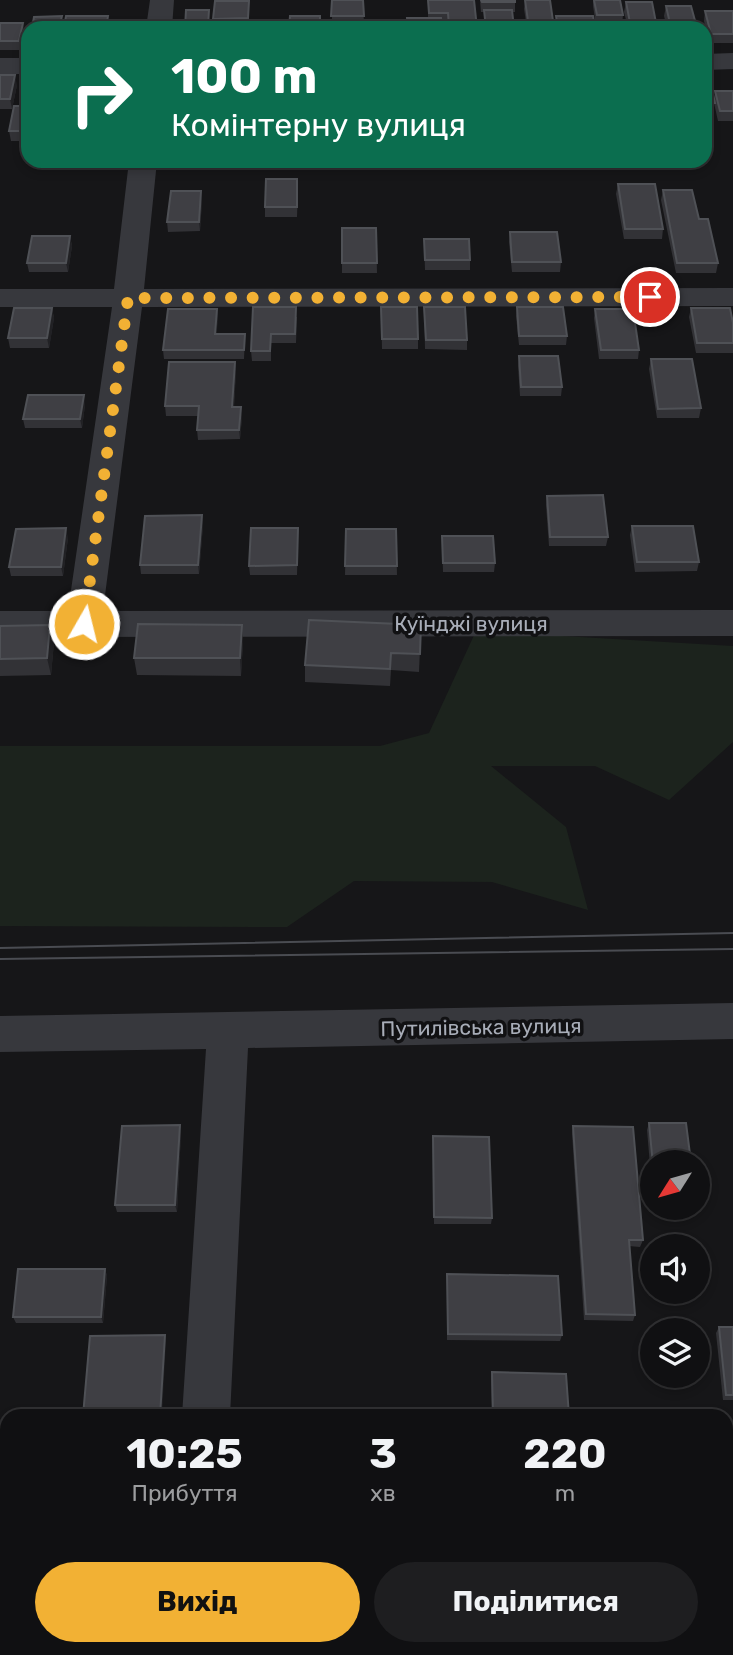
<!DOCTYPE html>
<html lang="uk">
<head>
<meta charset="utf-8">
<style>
	:root { --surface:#101012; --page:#1e1e20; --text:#f1f3f6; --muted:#9c9d9f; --line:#303032; --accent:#f2b134 }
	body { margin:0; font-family:Rubik,sans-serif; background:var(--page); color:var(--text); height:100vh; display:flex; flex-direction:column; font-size:26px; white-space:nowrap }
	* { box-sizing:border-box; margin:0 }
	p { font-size:23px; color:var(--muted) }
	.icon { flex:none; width:38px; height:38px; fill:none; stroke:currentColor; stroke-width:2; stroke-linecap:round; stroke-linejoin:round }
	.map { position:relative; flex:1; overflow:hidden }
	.sheet { position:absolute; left:0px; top:1409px; width:733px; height:247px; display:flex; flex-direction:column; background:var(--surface); border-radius:21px 21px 0 0; box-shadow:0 4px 10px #0003,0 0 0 2px var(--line) }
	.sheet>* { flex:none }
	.hud { position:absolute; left:21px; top:21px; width:691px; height:147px; border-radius:21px; box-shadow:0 4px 10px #0003,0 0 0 2px var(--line); background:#0b6e4f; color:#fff; overflow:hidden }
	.needle { width:46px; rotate:233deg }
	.fabs { position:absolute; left:640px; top:1150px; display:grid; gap:14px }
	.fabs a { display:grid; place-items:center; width:70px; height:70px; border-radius:50%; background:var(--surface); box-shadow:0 4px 10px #0003,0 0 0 2px var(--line); font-size:35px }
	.pin { position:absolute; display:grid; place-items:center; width:60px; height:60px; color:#fff; margin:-30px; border:4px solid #fff; border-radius:50%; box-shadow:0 2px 7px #0007 }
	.me { position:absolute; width:77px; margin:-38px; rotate:8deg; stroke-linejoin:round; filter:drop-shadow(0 0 5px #0008) }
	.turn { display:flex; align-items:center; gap:24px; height:147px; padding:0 35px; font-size:32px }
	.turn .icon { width:91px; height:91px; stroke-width:2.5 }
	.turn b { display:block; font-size:49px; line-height:60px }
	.eta { display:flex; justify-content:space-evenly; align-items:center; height:119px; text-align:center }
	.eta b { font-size:42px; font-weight:700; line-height:49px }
	.cta { display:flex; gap:14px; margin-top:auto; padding:14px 35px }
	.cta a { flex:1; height:80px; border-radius:42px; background:var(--accent); color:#111; font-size:28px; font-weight:700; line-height:80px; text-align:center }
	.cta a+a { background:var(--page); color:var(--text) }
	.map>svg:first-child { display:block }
	.green { fill:#1c231d }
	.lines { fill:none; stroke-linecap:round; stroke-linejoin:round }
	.minor { fill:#37383d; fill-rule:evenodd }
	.tram { stroke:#4a4c52; stroke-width:2 }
	.wall { fill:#323236 }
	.shaded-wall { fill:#212124 }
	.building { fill:#3f3f44; stroke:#4f5156; stroke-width:2 }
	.route { stroke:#f2b134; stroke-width:12; stroke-dasharray:0 21.6 }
	.labels { text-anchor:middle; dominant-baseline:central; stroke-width:7; stroke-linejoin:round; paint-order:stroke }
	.street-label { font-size:21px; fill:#a8adb8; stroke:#111113 }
</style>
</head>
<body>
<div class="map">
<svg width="733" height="1655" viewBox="0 0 733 1655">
	<rect width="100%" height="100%" fill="#161618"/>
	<path class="green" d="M476,631l257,15v96l-64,58 -74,-34h-104l75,61 22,83 -96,-28 -138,-1 -67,46 -287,-1v-180h380l49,-13z"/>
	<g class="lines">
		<path class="minor" d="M150,0h24l-2,28h-26z
			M733,53v16l-28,1v-16z
			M0,58h28v16h-28z
			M129,161h28l-13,128 589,-1v18l-591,1 -39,304 630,-1v26l-733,1v-26h68l44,-304h-112v-18h114z
			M733,1003v36l-485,9 -18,368h-48l24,-367 -206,3v-36z
			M0,1622h7v26h26l-3,7h-30z"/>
		<path class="tram" d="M0,948l733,-15
			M0,959l733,-10"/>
	</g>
	<path class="wall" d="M332,0h31l1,25h-32z
		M428,0l49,28h-29v-6h-7l1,6h-35v-10h21z
		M480,0h35v12h-3l2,16h-30v-16h-3z
		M525,0l29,28h-27l-3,-19z
		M593,0h27l3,15 -1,10h-26l-3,-19z
		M249,1l-1,27h-63l24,-18v16h5l-1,-7z
		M626,2l31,26h-29l-4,-16z
		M666,6l31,22h-30l-3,-12z
		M705,11h28v32h-23l-6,-22z
		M0,23h23l1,10 -3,17h-21z
		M705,74l9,26 1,-9h18v30h-15l-4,-18 -1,9h-8z
		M0,75l17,10 -5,24h-12z
		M28,106v35h-17l-2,-10z
		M183,161h45v7h-45z
		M593,161h54v3l-53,1z
		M618,184l45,45 -1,10h-38l-8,-45z
		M298,189l-1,28h-32v-10z
		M663,190l36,29 19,44 -2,10h-40l-15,-73z
		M202,201l-2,30 -32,1 -1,-10z
		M342,228h34l1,45h-35z
		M510,232l51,30 -1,10h-48l-3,-30z
		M70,236l2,10 -4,26h-39l-2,-9z
		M424,239l46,21v10h-45z
		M253,307l44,10 -1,26h-25v18h-19l-1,-10z
		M381,307l37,32v10h-36z
		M424,307l43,33v10l-42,-1z
		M517,307l50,29 -1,9h-47l-3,-29z
		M52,308l2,10 -5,30h-39l-2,-10z
		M691,308l42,15v30h-37l-7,-36z
		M217,309l1,9 -2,16h29l-1,25h-80l-1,-9z
		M595,309l44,41 -1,9h-39l-5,-41z
		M519,356l43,31 -1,9h-41l-2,-30z
		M651,359l50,49 -2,10h-42l-8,-49z
		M235,362l1,9 -2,36 8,10 -2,22 -42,1 -1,-10 1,-14h-32l-1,-10z
		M85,405l-3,23h-57l-2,-9z
		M547,496l61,41 -2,9h-57l-3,-41z
		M202,515l1,10 -4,49h-58l-1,-9z
		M632,526l67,36 -2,9 -62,1 -5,-37z
		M346,529h50l1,46h-52z
		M442,536l53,27 -1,9h-51z
		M298,537l-1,38h-47l-1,-9z
		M68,538l-5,38h-52l-2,-9z
		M421,625l-2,47 -28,-2 -1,16 -85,-4v-17z
		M0,626l54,16 -3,33 -51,1z
		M243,642l-2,34 -104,-1 -3,-17z
		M649,1123l4,39v15h-2l-4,-47z
		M573,1126l70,114 -3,7 -11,-1 6,69 -2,6 -49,-1 -12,-187z
		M181,1133l-4,79h-60l-2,-7z
		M433,1136l59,82 -1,6h-57z
		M105,1269l2,7 -4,47h-87l-3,-6z
		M447,1274l115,61 -2,6 -113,-1z
		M719,1327h14v73h-10l-7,-67z
		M492,1372l77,44h-77l-1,-38z
		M726,1516h7v91h-7z"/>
	<path class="shaded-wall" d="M62,16l1,10v2h-4z
		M23,23l1,10 -3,17 -2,-9z
		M15,75l2,10 -5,24 -2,-10z
		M201,191l1,10 -2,30 -1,-9z
		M70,236l2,10 -4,26 -2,-9z
		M52,308l2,10 -5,30 -2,-10z
		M217,309l1,9 -2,26 -1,-10z
		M235,362l1,9 -3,46 -1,-10z
		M84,395l1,10 -3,23 -2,-9z
		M241,407l1,10 -2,22 -1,-9z
		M202,515l1,10 -4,49 -1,-9z
		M66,528l2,10 -5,38 -2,-9z
		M50,625l4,17 -3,33 -4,-17z
		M242,625l1,17 -2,34 -1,-18z
		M180,1125l1,8 -4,79 -2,-7z
		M105,1269l2,7 -4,47 -2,-6z
		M165,1335l1,6 -4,75h-2z"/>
	<path class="building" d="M332,0h31l1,16h-33z
		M428,0h46l3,28h-28l-1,-15h-19z
		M481,0h34v2h-33z
		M525,0h25l4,28h-25z
		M594,0h26l3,15h-26z
		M215,1h34l-1,17 -35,1z
		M626,2h26l5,26h-26z
		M666,6h25l6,22h-26z
		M186,10h23l-1,16h16v2h-39z
		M484,10h28l2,18h-28z
		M705,11h28v23h-22z
		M62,16l-3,12h-27l2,-11z
		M66,16h42l-2,12h-42z
		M290,16h30v12h-31z
		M556,16h37l2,12h-37z
		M407,18h34l1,10h-34z
		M0,23h23l-4,18h-19z
		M705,74h3l7,29h-10z
		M0,75h15l-5,24h-10z
		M715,91h18v20h-13z
		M14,106h14v25h-19z
		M266,179h31v28h-32z
		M618,184h37l8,45h-38z
		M663,190h29l7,29h9l10,44h-41z
		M171,191h30l-2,31h-32z
		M342,228h34l1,35h-35z
		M510,232h47l4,30h-49z
		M32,236h38l-4,27h-39z
		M424,239h45l1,21h-45z
		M253,307h43l-1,27h-24l-1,17h-19z
		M381,307h36l1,32h-36z
		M424,307h41l2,33h-41z
		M517,307h46l4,29h-48z
		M14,308h38l-5,30h-39z
		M691,308h39l3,15v20h-36z
		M168,309h49l-2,25h30l-1,16h-81z
		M595,309h38l6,41h-38z
		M519,356h39l4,31h-41z
		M651,359h41l9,49 -43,1z
		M169,362h66l-3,45h9l-2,23h-42l2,-24h-34z
		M28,395h56l-4,24h-57z
		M603,495l5,42h-58l-3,-41z
		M202,515l-4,50h-58l5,-49z
		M632,526h61l6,36h-62z
		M66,528l-5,39h-52l7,-38z
		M251,528h47l-1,37 -48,1z
		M346,529h50l1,37h-52z
		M442,536h51l2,27h-52z
		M309,620l112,5 -1,29 -29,-1 -1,16 -85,-4z
		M138,624l104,1 -2,33h-106z
		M50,625l-3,33 -47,1v-33z
		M649,1123h37l5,39h-38v3z
		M180,1125l-5,80h-60l7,-79z
		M573,1126l60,1 10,113h-14l6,75 -49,-1z
		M433,1136l56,1 3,81 -58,-1z
		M18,1269h87l-4,48h-88z
		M447,1274l111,2 4,59 -114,-1z
		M719,1327h14v68h-7z
		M165,1335l-5,81h-77l7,-80z
		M492,1372l74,2 3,42h-76z
		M726,1516h7v87h-7z
		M184,1648h15l29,7h-45z"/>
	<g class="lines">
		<path class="route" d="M84,624l44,-326 522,-1"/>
	</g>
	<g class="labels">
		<g class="street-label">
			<text x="471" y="623">Куїнджі вулиця</text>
			<text transform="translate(481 1027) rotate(-1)">Путилівська вулиця</text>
		</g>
	</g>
</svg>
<div class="fabs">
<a><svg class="needle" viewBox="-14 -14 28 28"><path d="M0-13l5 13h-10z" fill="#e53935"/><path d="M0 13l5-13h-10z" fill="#9c9d9f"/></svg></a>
<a><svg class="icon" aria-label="sound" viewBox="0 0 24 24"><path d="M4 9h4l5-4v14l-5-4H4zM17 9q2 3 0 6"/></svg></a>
<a><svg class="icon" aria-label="layers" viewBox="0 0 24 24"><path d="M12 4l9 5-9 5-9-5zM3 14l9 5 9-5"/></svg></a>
</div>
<div class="pin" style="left:650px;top:297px;background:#d93025"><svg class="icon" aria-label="arrive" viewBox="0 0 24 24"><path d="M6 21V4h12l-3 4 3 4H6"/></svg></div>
<svg class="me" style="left:84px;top:624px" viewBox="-20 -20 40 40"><circle r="17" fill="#f2b134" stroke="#fff" stroke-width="3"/><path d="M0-11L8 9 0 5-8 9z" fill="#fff"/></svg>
<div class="hud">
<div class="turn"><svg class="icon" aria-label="right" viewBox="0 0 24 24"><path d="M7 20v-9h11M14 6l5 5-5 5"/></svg><div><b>100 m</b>Комінтерну вулиця</div></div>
</div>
<section class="sheet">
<div class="eta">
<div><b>10:25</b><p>Прибуття</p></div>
<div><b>3</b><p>хв</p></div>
<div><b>220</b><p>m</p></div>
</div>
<div class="cta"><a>Вихід</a><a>Поділитися</a></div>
</section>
</div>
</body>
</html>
